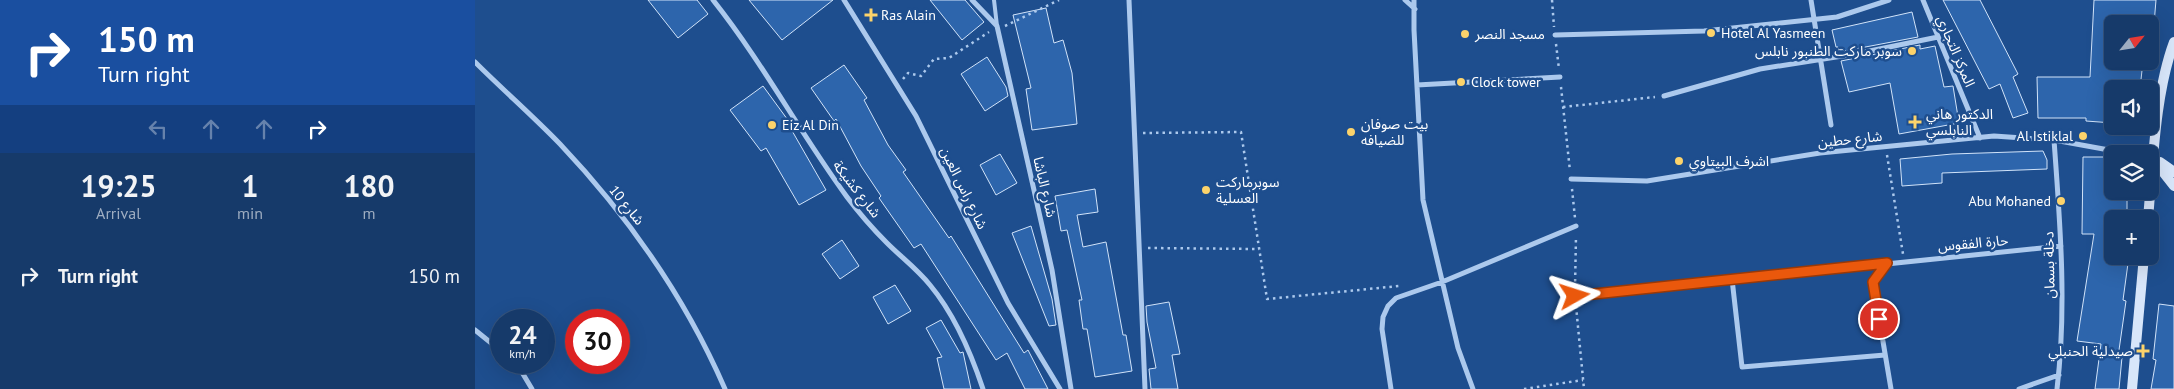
<!DOCTYPE html>
<html lang="en">
<head>
<meta charset="utf-8">
<style>
	:root { --surface:#163a6a; --page:#234572; --text:#f1f3f6; --muted:#9eadc1; --line:#35547e }
	body { margin:0; font-family:"PT Sans","Noto Sans Arabic",sans-serif; background:var(--page); color:var(--text); height:100vh; display:flex; flex-direction:column; font-size:19px; white-space:nowrap }
	* { box-sizing:border-box; margin:0 }
	p { font-size:16px; color:var(--muted) }
	.icon { flex:none; width:28px; height:28px; fill:none; stroke:currentColor; stroke-width:2; stroke-linecap:round; stroke-linejoin:round }
	.map { position:relative; flex:1; overflow:hidden }
	.details { display:flex; flex-direction:column; background:var(--surface); width:475px }
	.details>* { flex:none }
	.top-card { background:#1a4fa0; color:#fff; overflow:hidden }
	.needle { width:32px; rotate:60deg }
	.tools { position:absolute; left:1629px; top:15px; display:grid; gap:10px }
	.tools a { display:grid; place-items:center; width:55px; height:55px; border-radius:8px; background:var(--surface); box-shadow:0 5px 20px #0002,0 0 0 1px var(--line); font-size:25px }
	.speed { position:absolute; left:15px; top:309px; display:flex; gap:10px; font-size:25px; font-weight:700; text-align:center }
	.speed>* { display:grid; place-content:center; width:65px; height:65px; border-radius:50%; background:var(--surface); box-shadow:0 5px 20px #0002,0 0 0 1px var(--line); line-height:1 }
	.speed small { font-size:12px; font-weight:400 }
	.speed .limit { border:8px solid #d22; background:#fff; color:#111 }
	.pin { position:absolute; display:grid; place-items:center; width:42px; height:42px; color:#fff; margin:-21px; border:2px solid #fff; border-radius:50%; box-shadow:0 1px 5px #0007 }
	.me { position:absolute; width:55px; margin:-28px; rotate:84deg; stroke-linejoin:round; filter:drop-shadow(0 0 4px #0008) }
	.turn { display:flex; align-items:center; gap:18px; height:105px; padding:0 15px; font-size:22px }
	.turn .icon { width:65px; height:65px; stroke-width:2.5 }
	.turn b { display:block; font-size:35px; line-height:42px }
	.lanes { display:flex; align-items:center; height:48px; padding:0 15px; background:#0003; justify-content:center; gap:25px; direction:ltr }
	.lanes .off { opacity:.35 }
	.eta { display:flex; justify-content:space-evenly; align-items:center; height:85px; text-align:center }
	.eta b { font-size:30px; font-weight:600; line-height:35px }
	ul { padding:0; list-style:none }
	li { display:flex; align-items:center; gap:15px; height:75px; padding:0 15px }
	li div { flex:1 }
	li b { display:block; font-size:19px }
	li em { font-style:normal }
	main { display:flex; flex:1; min-height:0 }
	.map>svg:first-child { display:block }
	.building { fill:#2d65ac; stroke:#d1e3f9 }
	.lines { fill:none; stroke-linecap:round; stroke-linejoin:round }
	.path { stroke:#acc9ed; stroke-width:2.5; stroke-dasharray:2.5 4; stroke-linecap:butt }
	.lane { stroke:#acc9ed; stroke-width:4 }
	.street { stroke:#acc9ed; stroke-width:5 }
	.secondary { stroke:#d8e6fa; stroke-width:10 }
	.route-casing { stroke:#983908; stroke-width:12 }
	.route { stroke:#ea580c; stroke-width:9 }
	.poi-dot { fill:#fcd36b; stroke:#1e4e8e; stroke-width:2 }
	.labels { text-anchor:middle; dominant-baseline:central; stroke-width:5; stroke-linejoin:round; paint-order:stroke }
	.poi-label { font-size:14px; fill:#fff; stroke:#1e4e8e; text-anchor:start }
	.street-label { font-size:14px; fill:#fff; stroke:#1e4e8e }
</style>
</head>
<body>
<main>
<section class="details">
<div class="top-card">
<div class="turn"><svg class="icon" aria-label="right" viewBox="0 0 24 24"><path d="M7 20v-9h11M14 6l5 5-5 5"/></svg><div><b>150 m</b>Turn right</div></div>
<div class="lanes"><svg class="icon off" aria-label="left" viewBox="0 0 24 24"><path d="M17 20v-9H6M10 6l-5 5 5 5"/></svg><svg class="icon off" aria-label="ahead" viewBox="0 0 24 24"><path d="M12 20V5M6 11l6-6 6 6"/></svg><svg class="icon off" aria-label="ahead" viewBox="0 0 24 24"><path d="M12 20V5M6 11l6-6 6 6"/></svg><svg class="icon" aria-label="right" viewBox="0 0 24 24"><path d="M7 20v-9h11M14 6l5 5-5 5"/></svg></div>
</div>
<div class="eta">
<div><b>19:25</b><p>Arrival</p></div>
<div><b>1</b><p>min</p></div>
<div><b>180</b><p>m</p></div>
</div>
<ul>
<li><svg class="icon" aria-label="right" viewBox="0 0 24 24"><path d="M7 20v-9h11M14 6l5 5-5 5"/></svg><div><b>Turn right</b></div><em>150 m</em></li>
</ul>
</section>
<div class="map">
<svg width="1699" height="389" viewBox="0 0 1699 389">
	<rect width="100%" height="100%" fill="#1e4e8e"/>
	<path class="building" d="M173,0h49l11,14 -30,24z
		M274,0h84l-51,40z
		M455,0h35l19,22 -22,18z
		M1468,0h37l38,74 -5,3 15,36 -15,5 -13,-34 -11,5z
		M1619,0h62l-2,24h-41v37h30l-3,28h-27v34l-27,-2v-3h-48l-1,-41h53z
		M571,8l8,35 9,-3 9,33 5,51 -45,6 -6,-41 5,-1 -18,-73z
		M1437,12l6,25 -79,15 -1,-5h-2l-4,-17z
		M1445,45v4l15,-3 9,41 9,-1 6,37 -60,11 -9,-51 -41,9 -8,-31z
		M512,57l19,30 2,9 -23,15 -24,-37z
		M369,65l23,33 -3,2 24,45 18,25 -3,2 46,66 2,-2 73,117 4,-3 20,39h-23l-18,-36 -11,7 -75,-116 -7,4 -35,-50 2,-2 -20,-30 -25,-47 -2,2 -23,-33z
		M288,86l30,41 -2,2 35,61 -27,15 -33,-57 -5,3 -31,-41z
		M1568,151l4,9v9l-105,4v10l-40,3 -2,-27 52,-5z
		M525,154l17,29 -21,12 -16,-30z
		M1608,157h30v34h14v28h-14v37h16l-6,44 3,1 -8,56h4l-3,32h-24l6,-45 -24,-3 17,-107h-12z
		M620,189l3,23 -21,3 6,32 23,-5 17,93h3l6,36 -37,6 -8,-48h-4l-4,-29h3l-15,-70 -6,1 -6,-35z
		M556,226l21,73 4,26 -7,1 -37,-93z
		M367,240l17,26 -19,13 -18,-25z
		M420,285l16,26 -23,13 -15,-27z
		M694,302l11,52 -8,1 6,34h-27l-2,-20 7,-1 -9,-46 -1,-16z
		M1684,304l15,2v83h-23l5,-29 -3,-1z
		M466,320l19,33 3,-1 8,37h-27l-7,-31 5,-1 -16,-29z"/>
	<g class="lines">
		<path class="path" d="M1077,0l2,27
			M530,26l54,-26
			M1081,44l3,25
			M428,79l5,-6 13,3 13,-17 15,-1 40,-26
			M1086,87l9,84
			M1088,107l92,-10
			M668,133l98,-1 26,167 132,-13
			M1412,155l16,99
			M1097,189l3,29
			M673,248l111,1
			M1100,288l1,-52
			M1101,306l8,83
			M1049,389l59,-9"/>
		<path class="lane" d="M519,0l3,26"/>
		<path class="street" d="M238,0c50,63 87,133 134,197 12,16 26,32 40,46 14,14 30,26 43,42 25,30 41,68 53,104
			M369,0l72,116 92,187 52,86
			M497,0l25,26 55,244 19,119
			M654,0l16,389
			M930,0l10,9
			M939,0v30l9,170 35,148 15,41
			M1336,0l20,125
			M1448,0l57,138
			M1080,35l149,-4 133,-14 52,-17
			M0,62c28,28 58,54 85,82 69,73 125,153 165,245
			M942,85l143,-8
			M1189,96l96,-27 95,-15 83,-17
			M1579,140c6,82 13,166 3,249
			M1096,179l76,2 173,-28 174,-17 60,4 77,14
			M1412,263l-14,19 18,107
			M1257,279l10,88 143,-12
			M1100,296l486,-50
			M0,330l26,21
			M39,362l6,7 12,20
			M916,389l-9,-60 1,-12 5,-11 8,-8 46,-16 134,-56
			M1544,389l40,-14"/>
		<path class="secondary" d="M1677,158l22,28
			M1685,162l14,10
			M1673,219c5,-56 7,-126 26,-177
			M1657,389l12,-133"/>
	</g>
	<g class="lines">
		<defs>
			<path id="route" d="M1100,296l312,-33 -14,19 6,37"/>
		</defs>
		<use href="#route" class="route-casing"/>
		<use href="#route" class="route"/>
	</g>
	<g class="poi-dot">
		<path d="M393.5 7.5h5v5h5v5h-5v5h-5v-5h-5v-5h5z"/>
		<circle cx="1236" cy="33" r="5"/>
		<circle cx="990" cy="34" r="5"/>
		<circle cx="1437" cy="51" r="5"/>
		<circle cx="986" cy="82" r="5"/>
		<path d="M1437.5 114.5h5v5h5v5h-5v5h-5v-5h-5v-5h5z"/>
		<circle cx="297" cy="125" r="5"/>
		<circle cx="876" cy="132" r="5"/>
		<circle cx="1608" cy="136" r="5"/>
		<circle cx="1204" cy="161" r="5"/>
		<circle cx="731" cy="190" r="5"/>
		<circle cx="1586" cy="201" r="5"/>
		<path d="M1665.5 343.5h5v5h5v5h-5v5h-5v-5h-5v-5h5z"/>
	</g>
	<g class="labels">
		<g class="poi-label">
			<text x="406" y="15">Ras Alain</text>
			<text x="1246" y="33">Hotel Al Yasmeen</text>
			<text x="1000" y="34">مسجد النصر</text>
			<text x="1427" y="51" text-anchor="end">سوبر ماركت الطنبور نابلس</text>
			<text x="996" y="82">Clock tower</text>
			<text x="1451" y="114">الدكتور هاني<tspan x="1451" dy="16">النابلسي</tspan></text>
			<text x="886" y="124">بيت صوفان<tspan x="886" dy="16">للضيافه</tspan></text>
			<text x="307" y="125">Eiz Al Din</text>
			<text x="1598" y="136" text-anchor="end">Al Istiklal</text>
			<text x="1214" y="161">اشرف البيتاوي</text>
			<text x="741" y="182">سوبرماركت<tspan x="741" dy="16">العسلية</tspan></text>
			<text x="1576" y="201" text-anchor="end">Abu Mohaned</text>
			<text x="1658" y="351" text-anchor="end">صيدلية الحنبلي</text>
		</g>
		<g class="street-label">
			<text transform="translate(1481 51) rotate(67)">المركز التجاري</text>
			<text transform="translate(1375 139) rotate(-6)">شارع حطين</text>
			<text transform="translate(570 187) rotate(77)">شارع الباشا</text>
			<text transform="translate(489 188) rotate(64)">شارع راس العين</text>
			<text transform="translate(382 189) rotate(52)">شارع كشيكة</text>
			<text transform="translate(152 205) rotate(51)">شارع 10</text>
			<text transform="translate(1498 243) rotate(-5)">حارة الفقوس</text>
			<text transform="translate(1574 265) rotate(-91)">دخلة بسمان</text>
		</g>
	</g>
</svg>
<div class="tools">
<a><svg class="needle" viewBox="-14 -14 28 28"><path d="M0-13l5 13h-10z" fill="#e53935"/><path d="M0 13l5-13h-10z" fill="#9eadc1"/></svg></a>
<a><svg class="icon" aria-label="sound" viewBox="0 0 24 24"><path d="M4 9h4l5-4v14l-5-4H4zM17 9q2 3 0 6"/></svg></a>
<a><svg class="icon" aria-label="layers" viewBox="0 0 24 24"><path d="M12 4l9 5-9 5-9-5zM3 14l9 5 9-5"/></svg></a>
<a>+</a>
</div>
<div class="speed"><div>24<small>km/h</small></div><div class="limit">30</div></div>
<div class="pin" style="left:1404px;top:319px;background:#d93025"><svg class="icon" aria-label="arrive" viewBox="0 0 24 24"><path d="M6 21V4h12l-3 4 3 4H6"/></svg></div>
<svg class="me" style="left:1100px;top:296px" viewBox="-20 -20 40 40"><path d="M0-17L14 15 0 8-14 15z" fill="#ea580c" stroke="#fff" stroke-width="4"/></svg>
</div>
</main>
</body>
</html>
